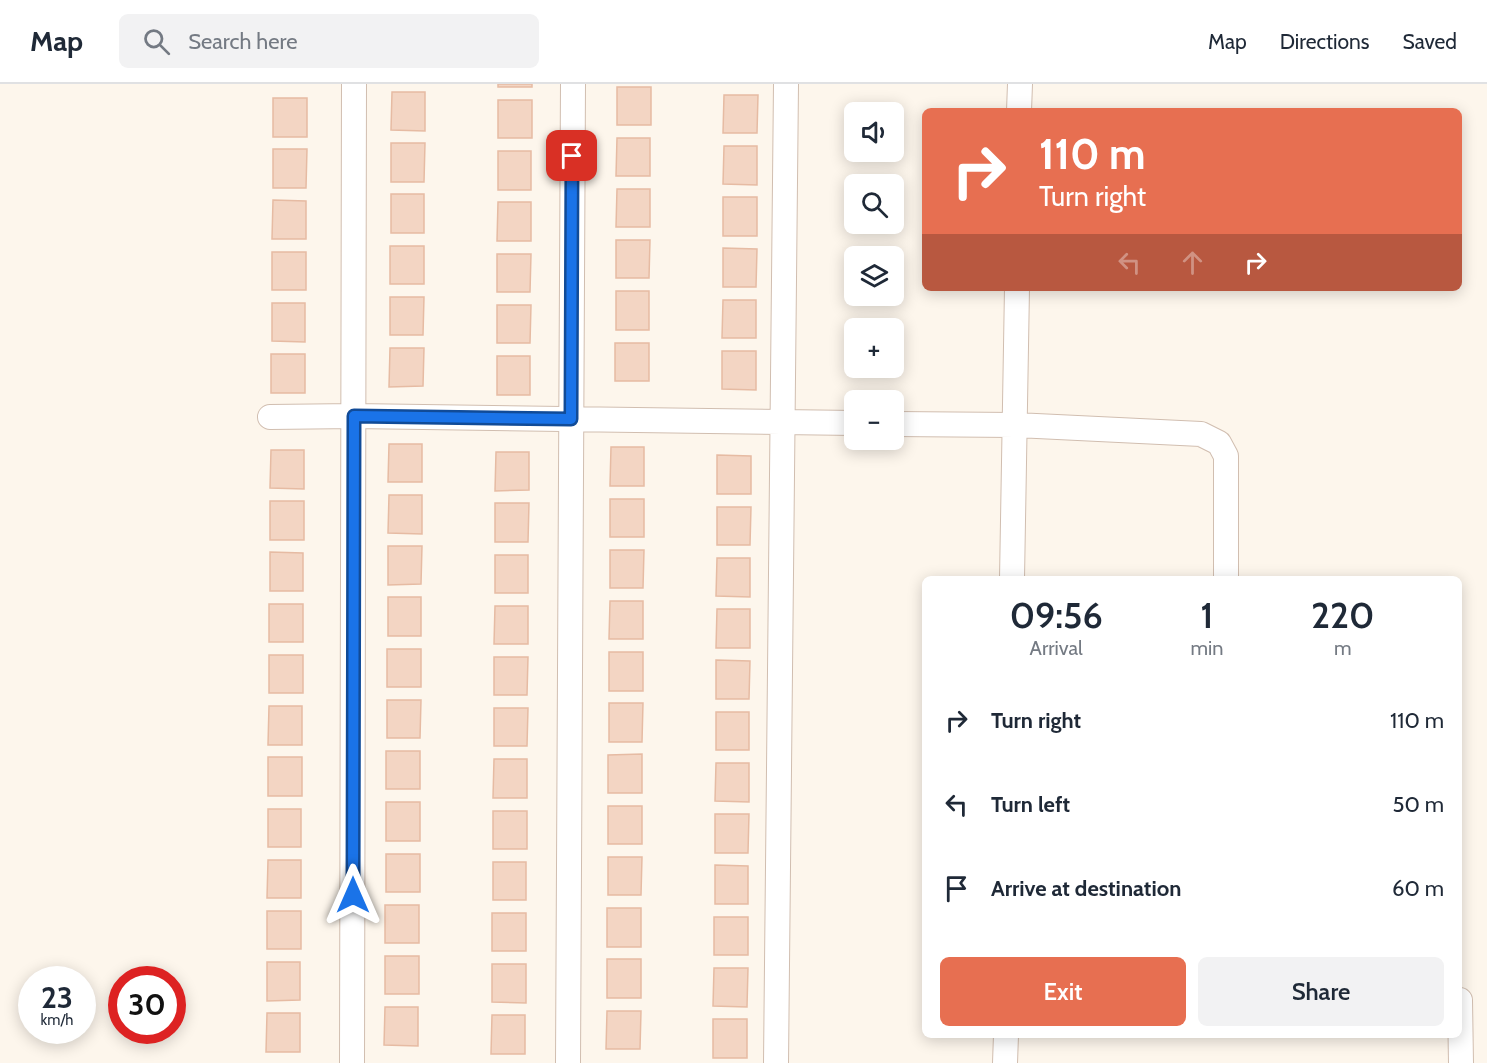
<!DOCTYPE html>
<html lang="en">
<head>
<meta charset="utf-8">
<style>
	:root { --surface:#fff; --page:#f2f2f3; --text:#1f2937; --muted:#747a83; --line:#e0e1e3; --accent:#e76f51 }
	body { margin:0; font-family:Cabin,sans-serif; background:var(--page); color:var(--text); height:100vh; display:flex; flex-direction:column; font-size:22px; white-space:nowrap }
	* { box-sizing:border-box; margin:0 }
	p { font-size:20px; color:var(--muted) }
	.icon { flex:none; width:33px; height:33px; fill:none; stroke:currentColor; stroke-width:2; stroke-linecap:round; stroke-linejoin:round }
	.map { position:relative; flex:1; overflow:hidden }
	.details { position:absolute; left:922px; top:492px; width:540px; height:462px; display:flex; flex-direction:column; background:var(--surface); border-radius:9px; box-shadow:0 3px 15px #0003 }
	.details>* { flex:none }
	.guide { position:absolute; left:922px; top:24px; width:540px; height:183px; border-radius:9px; box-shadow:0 3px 15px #0003; background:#e76f51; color:#fff; overflow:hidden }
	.fabs { position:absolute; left:844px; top:18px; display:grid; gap:12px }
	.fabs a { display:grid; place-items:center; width:60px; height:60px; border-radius:9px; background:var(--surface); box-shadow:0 3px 15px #0003; font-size:30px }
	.speed { position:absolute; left:18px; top:882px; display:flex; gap:12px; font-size:30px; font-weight:700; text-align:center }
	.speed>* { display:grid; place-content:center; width:78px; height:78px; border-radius:50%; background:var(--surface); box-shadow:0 3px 15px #0003; line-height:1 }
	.speed small { font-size:15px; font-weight:400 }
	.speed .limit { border:9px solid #d22; background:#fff; color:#111 }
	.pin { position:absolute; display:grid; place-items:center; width:51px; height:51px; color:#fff; margin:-26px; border-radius:12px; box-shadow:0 3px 9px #0006 }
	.me { position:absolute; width:66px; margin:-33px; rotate:0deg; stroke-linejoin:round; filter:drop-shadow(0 0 4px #0008) }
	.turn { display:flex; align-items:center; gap:21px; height:126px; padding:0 18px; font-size:27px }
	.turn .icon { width:78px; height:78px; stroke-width:2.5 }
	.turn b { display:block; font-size:42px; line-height:51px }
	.lanes { display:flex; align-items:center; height:57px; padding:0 18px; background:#0003; justify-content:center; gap:30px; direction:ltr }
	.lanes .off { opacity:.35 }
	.eta { display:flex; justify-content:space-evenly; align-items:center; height:102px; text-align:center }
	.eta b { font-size:36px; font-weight:600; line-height:42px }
	.button { display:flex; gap:12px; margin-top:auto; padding:12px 18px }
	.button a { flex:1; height:69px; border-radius:9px; background:var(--accent); color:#fff; font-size:24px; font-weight:600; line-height:69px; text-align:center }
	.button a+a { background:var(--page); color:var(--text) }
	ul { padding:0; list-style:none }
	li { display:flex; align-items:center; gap:18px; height:84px; padding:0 18px }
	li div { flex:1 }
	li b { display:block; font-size:22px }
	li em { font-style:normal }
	header { display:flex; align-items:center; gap:36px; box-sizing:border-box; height:84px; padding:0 30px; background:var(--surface); border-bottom:2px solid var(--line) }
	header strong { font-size:28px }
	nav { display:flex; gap:33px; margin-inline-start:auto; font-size:21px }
	.search { width:420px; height:54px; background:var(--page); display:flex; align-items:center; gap:15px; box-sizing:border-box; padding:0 21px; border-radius:9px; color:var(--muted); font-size:22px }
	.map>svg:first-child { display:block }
	.building { fill:#f3d5c3; stroke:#e6bba3; stroke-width:1.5 }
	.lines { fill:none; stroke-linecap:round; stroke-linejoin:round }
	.minor-casing { stroke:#d1beb0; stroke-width:26 }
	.minor { stroke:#fff; stroke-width:24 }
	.route-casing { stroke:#114b97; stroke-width:15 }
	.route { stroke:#1a73e8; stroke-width:10 }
</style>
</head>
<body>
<header>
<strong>Map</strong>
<div class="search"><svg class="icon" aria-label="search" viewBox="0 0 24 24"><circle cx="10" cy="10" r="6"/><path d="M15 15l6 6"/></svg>Search here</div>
<nav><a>Map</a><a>Directions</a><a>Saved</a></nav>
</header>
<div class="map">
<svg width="1487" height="979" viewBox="0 0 1487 979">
	<rect width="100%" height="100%" fill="#fdf6ec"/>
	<path class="building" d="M498,0h34v3h-34z
		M617,3h34v38h-34z
		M392,8h33v39l-34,-1z
		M724,11h34l-1,38h-34z
		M273,14h34v39h-34z
		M498,16h34v38h-34z
		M617,54h33v38h-34z
		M391,59h34l-1,39h-33z
		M724,62h33v39l-34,-1z
		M273,65h34l-1,39h-33z
		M498,67h33v39h-33z
		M617,105h33v38h-34z
		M391,110h33v39h-33z
		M723,113h34v39h-34z
		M273,116l33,1v38h-34z
		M498,118h33v39h-34z
		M616,156h34l-1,38h-33z
		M390,162h34v38h-34z
		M723,164l34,1 -1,38h-33z
		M272,168h34v38h-34z
		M497,170h34l-1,38h-33z
		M616,207h33v39h-33z
		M390,213h34l-1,38h-33z
		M723,216h33v38h-34z
		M272,219h33v39l-33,-1z
		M497,221h34l-1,38h-33z
		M615,259h34v38h-34z
		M390,264h34l-1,38 -34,1z
		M722,267h34v39l-34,-1z
		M271,270h34v39h-34z
		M497,272h33v39h-33z
		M389,360h33v38h-34z
		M611,363h33v39h-34z
		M271,366h33v39l-34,-1z
		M496,368h33v38l-34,1z
		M717,371l34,1v38h-34z
		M389,411h33v39l-34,-1z
		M610,415h34v38h-34z
		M270,417h34v39h-34z
		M495,419h34l-1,39h-33z
		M717,423h34l-1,38h-33z
		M388,462h34l-1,38 -33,1z
		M610,466h34l-1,38h-33z
		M270,468l33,1v38h-33z
		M495,471h33v38h-33z
		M717,474h33v39l-34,-1z
		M388,513h33v39h-33z
		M610,517h33v38h-34z
		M269,520h34v38h-34z
		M495,522h33v38h-34z
		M717,525h33v39h-34z
		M387,565h34v38h-34z
		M609,568h34v39h-34z
		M269,571h34v38h-34z
		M494,573h34l-1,38h-33z
		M716,576l34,1 -1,38h-33z
		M387,616h34l-1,38h-33z
		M609,619h34l-1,39h-33z
		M269,622h33v39h-34z
		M494,624h34l-1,38h-33z
		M716,628h33v38h-33z
		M386,667h34v38h-34z
		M642,670v39h-34v-38z
		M268,673h34v39h-34z
		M494,675h33v39h-34z
		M716,679h33v39l-34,-1z
		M386,718h34v39h-34z
		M608,722h34v38h-34z
		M268,725h33v38h-33z
		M493,727h34v38h-34z
		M715,730h34l-1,39h-33z
		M386,770h34v38h-34z
		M608,773h34l-1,38h-33z
		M268,776h33v38h-34z
		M493,778h33v38h-33z
		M715,781l33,1v38h-33z
		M385,821h34v38h-34z
		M607,824h34v39h-34z
		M267,827h34v38h-34z
		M492,829h34v38h-34z
		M714,833h34v38h-34z
		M385,872h34v38h-34z
		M607,875h34v39h-34z
		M267,878h33v38l-33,1z
		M492,880h34v39l-34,-1z
		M714,884h34l-1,39 -34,-1z
		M385,923h33v39l-34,-1z
		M607,927h34l-1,38h-34z
		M267,929h33v39h-34z
		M492,931h33v39h-34z
		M713,935h34v39h-34z"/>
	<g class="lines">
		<defs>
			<path id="minor" d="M1019,27l1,-27
				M270,333l84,-1 501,7
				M894,340l121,1 186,9 18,9 7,13v123
				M1012,495l5,-291
				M1460,916l1,63
				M352,979l2,-979
				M568,979l5,-979
				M776,979l10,-979
				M1005,979l1,-28"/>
		</defs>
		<use href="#minor" class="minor-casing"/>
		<use href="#minor" class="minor"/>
	</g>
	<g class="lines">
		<defs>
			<path id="route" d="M353,811l1,-479 217,3 1,-263"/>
		</defs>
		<use href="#route" class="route-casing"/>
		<use href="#route" class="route"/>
	</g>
</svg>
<div class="fabs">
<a><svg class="icon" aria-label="sound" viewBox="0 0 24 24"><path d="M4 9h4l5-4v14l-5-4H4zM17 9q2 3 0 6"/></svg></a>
<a><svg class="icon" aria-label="search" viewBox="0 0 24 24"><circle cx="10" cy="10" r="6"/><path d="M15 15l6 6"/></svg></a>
<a><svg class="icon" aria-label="layers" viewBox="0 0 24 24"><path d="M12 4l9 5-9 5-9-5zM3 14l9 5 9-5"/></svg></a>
<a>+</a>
<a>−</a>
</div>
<div class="speed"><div>23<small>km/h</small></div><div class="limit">30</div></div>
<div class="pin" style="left:572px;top:72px;background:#d93025"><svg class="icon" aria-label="arrive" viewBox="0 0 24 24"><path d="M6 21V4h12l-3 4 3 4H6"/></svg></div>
<svg class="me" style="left:353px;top:811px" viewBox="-20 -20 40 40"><path d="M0-17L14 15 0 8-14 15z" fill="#1a73e8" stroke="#fff" stroke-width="4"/></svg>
<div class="guide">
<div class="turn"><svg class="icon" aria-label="right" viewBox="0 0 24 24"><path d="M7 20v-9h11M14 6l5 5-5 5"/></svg><div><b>110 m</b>Turn right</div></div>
<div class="lanes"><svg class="icon off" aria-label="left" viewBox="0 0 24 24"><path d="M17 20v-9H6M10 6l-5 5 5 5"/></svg><svg class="icon off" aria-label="ahead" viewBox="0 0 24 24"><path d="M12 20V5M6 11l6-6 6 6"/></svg><svg class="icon" aria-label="right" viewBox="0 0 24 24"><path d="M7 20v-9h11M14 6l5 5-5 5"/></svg></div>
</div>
<section class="details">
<div class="eta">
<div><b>09:56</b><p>Arrival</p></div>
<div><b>1</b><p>min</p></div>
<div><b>220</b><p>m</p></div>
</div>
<ul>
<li><svg class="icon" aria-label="right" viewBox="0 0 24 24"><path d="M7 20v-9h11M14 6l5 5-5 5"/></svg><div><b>Turn right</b></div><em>110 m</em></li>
<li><svg class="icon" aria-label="left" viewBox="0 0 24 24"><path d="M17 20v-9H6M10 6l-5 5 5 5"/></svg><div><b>Turn left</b></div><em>50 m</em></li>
<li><svg class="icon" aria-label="arrive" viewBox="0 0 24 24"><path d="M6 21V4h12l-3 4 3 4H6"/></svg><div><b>Arrive at destination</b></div><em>60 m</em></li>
</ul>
<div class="button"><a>Exit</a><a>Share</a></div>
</section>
</div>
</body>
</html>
